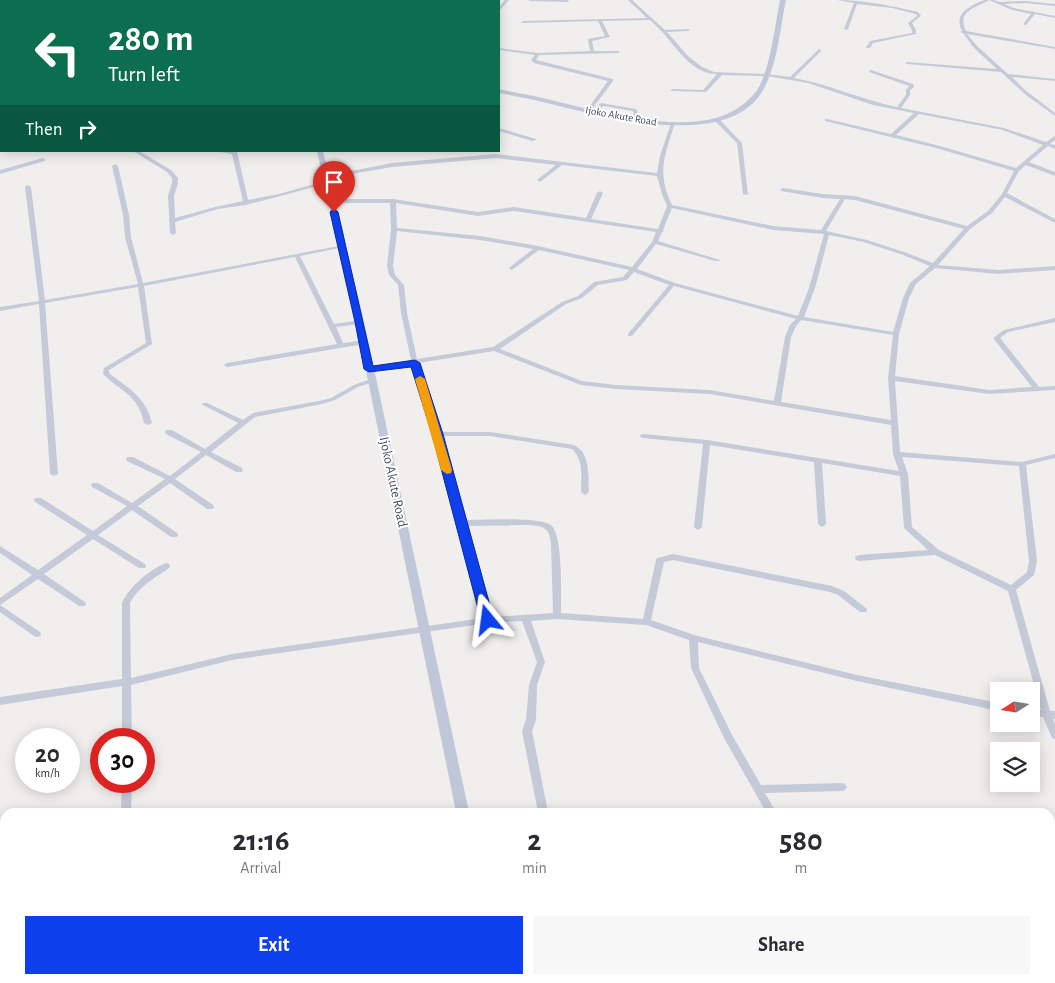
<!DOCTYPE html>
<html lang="en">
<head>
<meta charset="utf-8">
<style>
	:root { --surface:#fff; --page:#f7f7f7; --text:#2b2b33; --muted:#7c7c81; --accent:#0d3fed }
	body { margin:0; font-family:"Alegreya Sans",sans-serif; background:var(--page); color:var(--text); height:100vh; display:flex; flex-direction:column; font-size:19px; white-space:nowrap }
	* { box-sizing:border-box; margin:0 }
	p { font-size:16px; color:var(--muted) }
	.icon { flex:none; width:28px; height:28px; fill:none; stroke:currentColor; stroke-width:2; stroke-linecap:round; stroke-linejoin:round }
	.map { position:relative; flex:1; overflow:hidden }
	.side { position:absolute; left:0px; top:808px; width:1055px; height:176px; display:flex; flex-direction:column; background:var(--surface); border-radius:15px 15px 0 0; box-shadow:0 2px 12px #0003 }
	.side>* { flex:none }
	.hud { position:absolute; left:0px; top:0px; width:500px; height:152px; box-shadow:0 2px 12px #0003; background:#0b6e4f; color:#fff; overflow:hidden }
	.needle { width:32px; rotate:258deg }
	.fabs { position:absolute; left:990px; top:682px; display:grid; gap:10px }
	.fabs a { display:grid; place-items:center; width:50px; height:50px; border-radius:0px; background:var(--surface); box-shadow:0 2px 12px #0003; font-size:25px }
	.speed { position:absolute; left:15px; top:728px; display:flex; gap:10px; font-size:25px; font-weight:700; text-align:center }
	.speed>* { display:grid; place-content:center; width:65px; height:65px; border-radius:50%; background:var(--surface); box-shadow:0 2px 12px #0003; line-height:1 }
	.speed small { font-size:12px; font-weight:400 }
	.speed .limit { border:8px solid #d22; background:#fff; color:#111 }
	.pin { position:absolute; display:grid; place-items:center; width:42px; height:42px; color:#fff; margin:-51px -21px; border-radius:50% 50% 50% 0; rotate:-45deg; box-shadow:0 0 5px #0007 }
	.pin .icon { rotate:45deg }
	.me { position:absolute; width:55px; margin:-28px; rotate:344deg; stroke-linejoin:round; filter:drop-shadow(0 0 4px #0008) }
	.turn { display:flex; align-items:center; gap:18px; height:105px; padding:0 25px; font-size:22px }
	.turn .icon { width:65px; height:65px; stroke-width:2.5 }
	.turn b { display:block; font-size:35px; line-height:42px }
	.then { display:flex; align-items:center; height:48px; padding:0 25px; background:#0003; gap:10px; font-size:19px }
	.eta { display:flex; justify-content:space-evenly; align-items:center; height:85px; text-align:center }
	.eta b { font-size:30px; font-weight:600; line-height:35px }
	.button { display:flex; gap:10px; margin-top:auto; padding:10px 25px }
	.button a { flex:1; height:58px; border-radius:0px; background:var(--accent); color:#fff; font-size:20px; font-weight:600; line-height:58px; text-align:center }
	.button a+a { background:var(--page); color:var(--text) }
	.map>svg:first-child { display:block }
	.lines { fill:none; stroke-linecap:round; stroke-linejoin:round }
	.minor { fill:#c4cad7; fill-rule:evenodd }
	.secondary { fill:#c0c7d9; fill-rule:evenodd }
	.route { fill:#0d3fed; stroke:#08299a }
	.slow { fill:#f59e0b }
	.labels { text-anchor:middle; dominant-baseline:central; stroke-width:4; stroke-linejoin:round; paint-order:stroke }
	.far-street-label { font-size:11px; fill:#454d5d; stroke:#fff }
	.street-label { font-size:14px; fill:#454d5d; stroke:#fff }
</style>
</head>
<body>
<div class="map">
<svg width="1055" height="983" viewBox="0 0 1055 983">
	<rect width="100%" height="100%" fill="#f1efee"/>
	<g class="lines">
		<path class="minor" d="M194,0h4l-1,1h-4z
			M239,0h4l1,1h-4z
			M317,0h4l1,1h-4z
			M505,0h4l-9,10h-1v-3z
			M528,0h40l1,1 -2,1 -37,-1z
			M628,0h4l33,30 24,-1 1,1 -2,1 -21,1 21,24 14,11 12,5 53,2 23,3 29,-28 2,1v1l-27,27c35,6 68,22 103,29l9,-12v-5l3,-4 -40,-14v-1l2,-1 42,14 1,3 -4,3v5l-9,13 103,20 42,14 9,-6v4l-5,4 5,1v4l-7,-3 -19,16 26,10v4l-29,-11 -7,6 -12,22 48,26v4l-50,-26 -13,16 -22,16 -32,36 60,5 57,-4v4l-57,4 -63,-6 -19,16 -7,14 -10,36 -4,42 94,14 43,-3 -39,-49 11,-8 51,-12v4l-47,10 -8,6 39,49 16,-1v4l-66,4 -94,-13 5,71 122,10 33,-8v4l-29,7 11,96 -3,14 -18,15 34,121h5v8l-2,-1 2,6v15l-3,-1 -9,-21 -12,-1v-8l10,2 -33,-119 -73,-36 -76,6 -3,-1 -1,-2 1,-2 3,-1 69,-5 -24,-22 -4,-52 -78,-13 4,61 -4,3 -4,-3 -4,-62 -104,-17 -8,82 -4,3 -4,-3 9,-83 -60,-6 -4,-2 4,-2 64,6 192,31 -6,-17 -2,-29 -181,-31 -94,-5 -35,-4 -87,-34 -76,12 22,69h50l84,13c17,8 14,31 15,47l-4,3 -4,-3c0,-15 3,-32 -9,-43l-82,-13h-49l24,84c16,0 77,-4 87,6 11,11 9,70 9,87l82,6 13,-59 1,-2 16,-4 159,32 12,5 22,17 1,2 -1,2h-6l-22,-17 -8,-3 -157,-32 -9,2 -13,58 43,15 163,40 142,28v8l-142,-30 -159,-39 1,26 32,65 30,52 81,-2 3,1 2,3 -2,3 -3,1 -77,2 11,19h-10l-42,-74 -33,-70 -2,-28 -43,-15 -89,-6 -26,2 14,41 -8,23 -1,35 -4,11 16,81h-10l-16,-81 4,-11 3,-35 8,-23 -15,-41 -34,2 -256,37 -101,25 1,54h-10v-53l-122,19v-8l122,-18v-76c8,-17 27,-33 44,-40l3,1 1,2 -1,2c-14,10 -31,19 -39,35l1,75 101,-24 251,-36 -50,-184 -21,-70 -43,7 -3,-2 3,-2 42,-7 -10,-47 -3,-28 -9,-10 -2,-9 4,-37 -1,-26h-58l-3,-2 3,-2h61l85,13 36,-5 72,11 11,-25 3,-2 3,2 -12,26 67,10 9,-23 -5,-12 -5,-18 -95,-11 -22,17 -3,-2 1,-1 18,-14 -60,-7 -104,9 -63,11 -11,8 -72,19 -28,4 -43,13 1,11 -3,2 -3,-2 -2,-37 4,-13v-5l-5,-6 -34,-21h6l32,19 7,8v5l-4,13 1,22 40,-11 28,-6 -11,-47 -17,-3h22l11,49 31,-6 35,-10 11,-8 67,-13 104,-9 161,19 3,-17 11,-33 2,-1 2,1c-10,32 -19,49 -3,82l101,21 48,4 19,-31 -17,-1 -42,-7 -1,-1 3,-2 40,6 32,2 112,30 21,-15 14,-17 12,-23 -78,-23 -111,-27v-2h2l64,15 23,-21 -41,-8 -65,-22 -41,-7 -45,-1 -16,17 -35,-1v-1l2,-1 30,1 14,-16c-24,0 -39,-24 -53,-40 -4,-5 -9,-9 -14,-14l-48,1 8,16 -18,4 2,10h25v2l-80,2 -3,5 77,19v2l-23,31h-2l-2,-1 22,-30 -74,-18 -3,-3 4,-5 -36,-5v-2l39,5 52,-2 -2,-12 17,-3 -7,-15 -75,2 -2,-1 2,-1 124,-3zM919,114l84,16 40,15 -27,23 -76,-22 -44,-11zM845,199l10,1 109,29 -31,34 -26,-10 -40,-13 -41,-9zM396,203l82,13 36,-5 142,21 -4,10 -20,25 -94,-21 -58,-10 -83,-8zM672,208l101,22 51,4 -15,54 -11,28 -123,-33 -38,-14 19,-25 59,17h4l1,-1 -62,-19 4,-9 2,-1 -1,-1zM397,231l83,9 53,9 -23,18 -1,1 3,2 27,-20 90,20 -6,7 -29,5 -16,14 -16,6 -69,45 -76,12 -10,-46 -3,-28 -9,-10 -2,-9zM829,235l35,7 39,13 27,11 -20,17 -7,15 -10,34 -89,-15 11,-29zM634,272l35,13 -41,49v2h4l42,-50 122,33 -6,6 -5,12 -11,64 -64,-11 -94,-5 -34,-4 -82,-32 66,-45 16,-6 16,-13 29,-5zM801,320l92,15 -5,43 3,42 -110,-18 10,-65 5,-11zM902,457l117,9 10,95 -2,11 -16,13 -72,-35 -27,-23 -4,-53zM519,525c8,0 24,-1 28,6 3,3 3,8 4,12l2,70 -62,4 -25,-91z
			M837,0c27,0 55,6 81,12l3,4 -9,7 4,7v4l-43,9 -3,5h-4v-1l4,-6 42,-8v-3l-4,-7 9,-7 -1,-2 -24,-6 -35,-4 -9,25 -2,1 -2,-1 10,-26z
			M984,0h5c-13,8 -33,11 -23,31l89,16v2l-88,-15 10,12 31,28 47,5v2l-43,-4 13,13 30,23v3l-29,-21 -25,-23 -94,-8 -2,-1 2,-1 90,7 -23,-21 -11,-15 -3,-1 2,-1c-9,-18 8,-25 22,-31z
			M989,0h5l5,2 26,-1 30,3v2l-30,-3 -21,1 10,4 41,8v2l-20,-4 -9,11h-2v-2l7,-9 -19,-4z
			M0,36h1v2h-1z
			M0,60h1v4h-1z
			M601,103l35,6 2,4 -8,8 -2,-1 6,-7 -2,-2 -28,-5 -9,6h-4v-2z
			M0,111h1v2h-1z
			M714,118h4l24,25 6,52 -5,-1 -6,-51 -23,-23z
			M499,128l37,11v1l-4,1 -33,-10z
			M0,141h1v2h-1z
			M43,158l2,1v2l-45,13v-4z
			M115,164l3,2 11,49 2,22 12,46 201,-38v2l-44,9 34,68 26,-4 3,2 -3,2 -24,3 7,16 21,-3 3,2 -3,2 -137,23 -2,-1 -1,-1 1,-1 2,-1 110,-19 -42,-87 -151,29 8,58 -43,26v3c20,16 37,24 43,50l-4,2 -4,-2c-6,-29 -23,-31 -41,-49l1,-6 42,-25 -8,-56 -93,16 13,171 -4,2 -4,-2 -11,-170 -39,7v-4l39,-6 -14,-114 3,-2 3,2 14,113 93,-16 -13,-47 -2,-22 -11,-49z
			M371,379l2,1 1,1 -1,1 -15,5 -23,13 -13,4 -67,13 -44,35 31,16 1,2 -1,2h-6l-30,-17 -31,24 38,26 1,2 -1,2h-6l-37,-26 -32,23 39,27 1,2 -1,2h-6l-39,-27 -34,25 47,29 1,2 -1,2h-6l-46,-29 -49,35 41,28 1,2 -1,2h-6l-41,-27 -38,26 40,27 1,2 -1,2 -3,1 -3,-1 -34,-24v-14l32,-23 -32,-22v-7l38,24 49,-35 -52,-33 -1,-2 1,-2h6l52,33 34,-25 -35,-19 -1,-2 1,-2h6l34,20 33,-24 -38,-18 -1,-2 1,-2h6l37,19 31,-24 -35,-18 -1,-2 1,-2h6l33,19 33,-26 -35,-18 -1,-1 1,-1h4l36,17 10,-7 66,-12 12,-3 23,-13z
			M122,781h10l-1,31h-10z
			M0,967h5v10h-5z
			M113,979h10l1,4h-12z
			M331,979h10l1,4h-12z
			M642,979h12l3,4h-14z
			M665,979h10l2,4h-12z
			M843,979h11l2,4h-12z
			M1031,979h11l2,4h-12z"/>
		<path class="secondary" d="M780,0h6c-6,28 -9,71 -26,95 -39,55 -159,21 -213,8 -16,-4 -32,-7 -48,-10v-4c16,4 32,6 48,10 49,12 120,32 169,19 14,-4 28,-12 38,-24 16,-18 21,-70 26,-94z
			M317,151h6l41,171 105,490h-13l-100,-490z
			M492,979h14l1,4h-14z"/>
	</g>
	<path class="route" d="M334,209l4,3 35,154 42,-6 5,3 23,71 51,186 -2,4h-9l-2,-4 -49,-186 -21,-67 -42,5 -5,-3 -9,-47 -25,-110z"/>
	<path class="slow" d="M420,376l5,3 27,91 -1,3 -4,1 -6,-4 -26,-91z"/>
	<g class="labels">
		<g class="far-street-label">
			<text transform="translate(621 116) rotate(10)">Ijoko Akute Road</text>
		</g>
		<g class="street-label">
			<text transform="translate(393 482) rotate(78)">Ijoko Akute Road</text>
		</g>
	</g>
</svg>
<div class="fabs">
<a><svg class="needle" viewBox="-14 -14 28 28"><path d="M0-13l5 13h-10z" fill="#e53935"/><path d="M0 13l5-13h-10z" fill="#7c7c81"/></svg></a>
<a><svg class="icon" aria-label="layers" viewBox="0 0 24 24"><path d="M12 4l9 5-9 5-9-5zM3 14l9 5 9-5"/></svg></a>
</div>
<div class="speed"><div>20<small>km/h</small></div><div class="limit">30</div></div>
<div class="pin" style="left:334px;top:212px;background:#d93025"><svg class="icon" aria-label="arrive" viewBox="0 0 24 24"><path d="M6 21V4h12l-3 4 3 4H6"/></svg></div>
<svg class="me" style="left:488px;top:620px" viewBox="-20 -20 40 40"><path d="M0-17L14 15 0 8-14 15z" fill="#0d3fed" stroke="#fff" stroke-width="4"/></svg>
<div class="hud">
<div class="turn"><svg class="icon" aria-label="left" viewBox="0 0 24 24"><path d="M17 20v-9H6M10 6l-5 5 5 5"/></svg><div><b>280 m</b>Turn left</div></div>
<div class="then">Then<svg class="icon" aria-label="right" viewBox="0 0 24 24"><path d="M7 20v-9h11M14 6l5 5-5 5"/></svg></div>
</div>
<section class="side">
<div class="eta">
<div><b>21:16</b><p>Arrival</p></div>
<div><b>2</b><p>min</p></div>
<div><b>580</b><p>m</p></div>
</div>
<div class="button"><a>Exit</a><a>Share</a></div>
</section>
</div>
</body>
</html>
